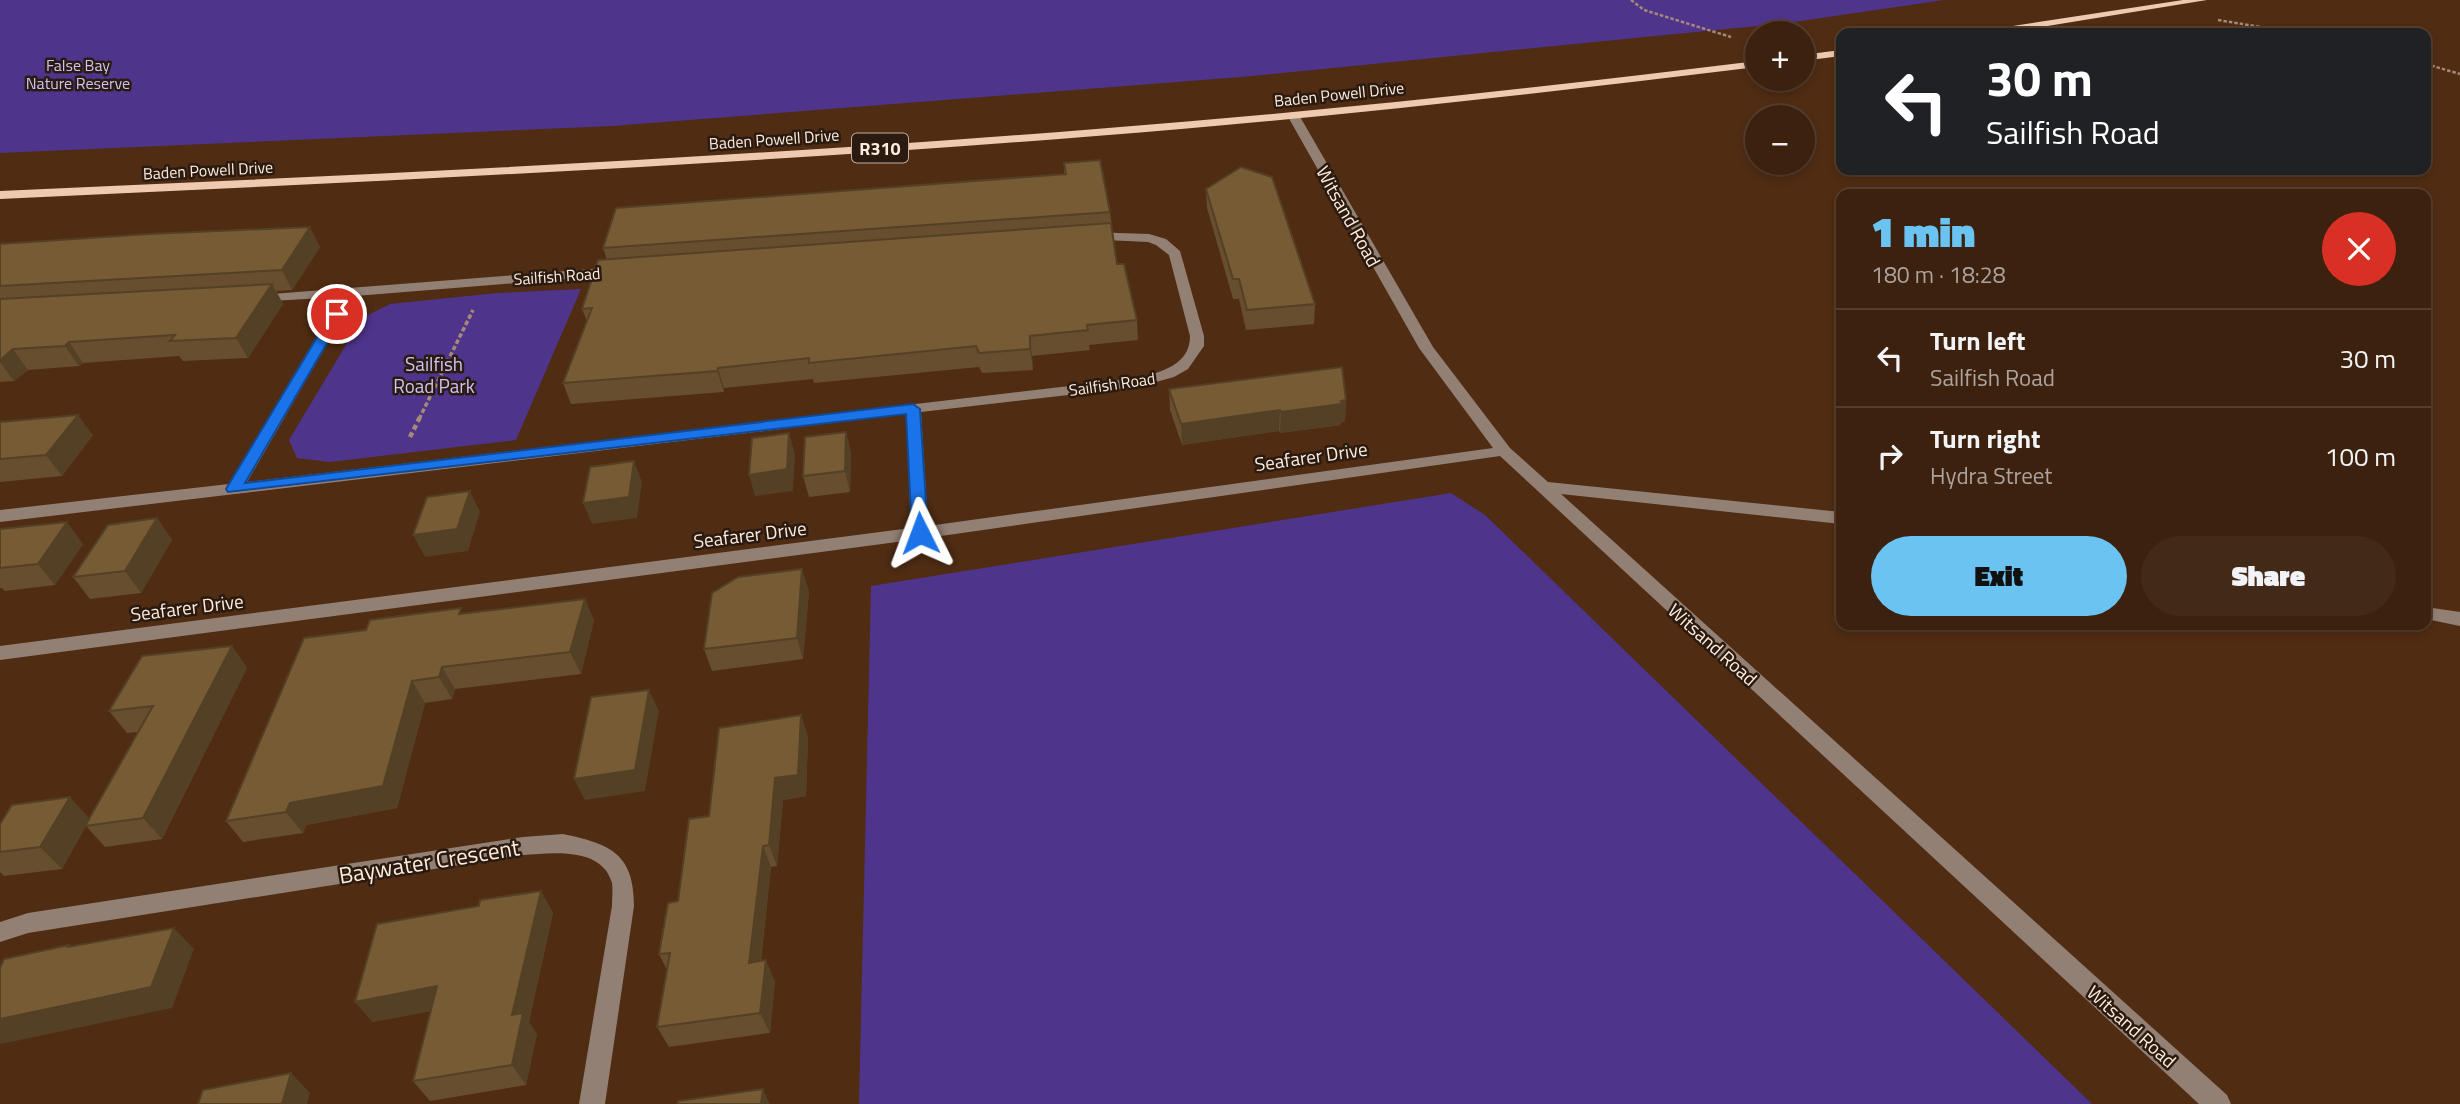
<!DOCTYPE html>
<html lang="en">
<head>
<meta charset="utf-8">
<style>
	:root { --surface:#3c210e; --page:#432917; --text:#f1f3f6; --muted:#aca39e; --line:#553e2e; --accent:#6ac3f1 }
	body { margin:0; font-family:"Titillium Web",sans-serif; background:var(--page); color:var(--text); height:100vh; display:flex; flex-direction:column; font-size:26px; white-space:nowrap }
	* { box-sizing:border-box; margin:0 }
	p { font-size:23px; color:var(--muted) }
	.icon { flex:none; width:38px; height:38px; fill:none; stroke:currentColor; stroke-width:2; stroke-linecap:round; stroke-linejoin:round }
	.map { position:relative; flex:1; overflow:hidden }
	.panel { position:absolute; left:1836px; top:189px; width:595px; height:441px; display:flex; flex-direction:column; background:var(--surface); border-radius:14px; box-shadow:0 4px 10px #0003,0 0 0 2px var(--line) }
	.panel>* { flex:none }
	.top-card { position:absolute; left:1836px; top:28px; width:595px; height:147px; border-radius:14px; box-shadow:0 4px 10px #0003,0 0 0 2px var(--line); background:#202124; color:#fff; overflow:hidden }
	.tools { position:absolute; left:1745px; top:21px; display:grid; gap:14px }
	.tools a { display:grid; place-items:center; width:70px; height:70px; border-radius:50%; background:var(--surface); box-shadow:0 4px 10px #0003,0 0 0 2px var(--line); font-size:35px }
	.pin { position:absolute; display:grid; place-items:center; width:60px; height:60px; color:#fff; margin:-30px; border:4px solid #fff; border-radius:50%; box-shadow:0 2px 7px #0007 }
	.me { position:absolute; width:77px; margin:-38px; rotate:357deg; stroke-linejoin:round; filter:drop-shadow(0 0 5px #0008) }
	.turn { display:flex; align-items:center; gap:24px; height:147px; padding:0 35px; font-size:32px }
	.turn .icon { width:91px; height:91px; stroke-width:2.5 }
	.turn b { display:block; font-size:49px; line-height:60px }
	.round { display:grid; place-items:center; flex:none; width:74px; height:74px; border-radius:37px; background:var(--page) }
	.headline { display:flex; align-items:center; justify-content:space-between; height:119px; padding:0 35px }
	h1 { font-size:42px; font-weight:800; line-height:52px; color:var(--accent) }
	.primary-button { display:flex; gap:14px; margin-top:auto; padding:14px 35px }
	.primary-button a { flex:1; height:80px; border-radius:42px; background:var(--accent); color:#111; font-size:28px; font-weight:800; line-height:80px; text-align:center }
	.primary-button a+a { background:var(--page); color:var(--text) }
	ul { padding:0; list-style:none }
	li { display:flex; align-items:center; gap:21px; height:98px; padding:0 35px; border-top:2px solid var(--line) }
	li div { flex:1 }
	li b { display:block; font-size:26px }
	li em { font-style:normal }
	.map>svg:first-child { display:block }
	.green { fill:#4f348c }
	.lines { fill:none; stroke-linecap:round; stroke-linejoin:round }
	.path-far2 { stroke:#a68a78; stroke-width:2.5; stroke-dasharray:3.5 2; stroke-linecap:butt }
	.path-far1 { stroke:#a68a78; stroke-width:3.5; stroke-dasharray:4.5 2.5; stroke-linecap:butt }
	.path { stroke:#a68a78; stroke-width:4.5; stroke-dasharray:5 3.5; stroke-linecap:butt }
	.minor { fill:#938075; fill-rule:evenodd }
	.major { fill:#f0c9b1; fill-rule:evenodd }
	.wall { fill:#664e2e }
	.shaded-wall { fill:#534025 }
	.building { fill:#775b35; stroke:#534025; stroke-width:2 }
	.route { fill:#1a73e8; stroke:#114b97; stroke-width:2 }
	.labels { text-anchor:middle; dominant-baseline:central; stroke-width:5; stroke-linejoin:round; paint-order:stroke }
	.far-park-label { font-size:16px; fill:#cdc4f5; stroke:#2a1a0f }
	.far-street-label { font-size:16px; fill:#feebdf; stroke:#2a1a0f }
	.shield { fill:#2a1a0f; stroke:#beaca1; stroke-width:2 }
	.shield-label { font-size:18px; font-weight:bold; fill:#feebdf }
	.street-label { font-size:19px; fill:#feebdf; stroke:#2a1a0f }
	.park-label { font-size:19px; fill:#cdc4f5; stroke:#2a1a0f }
	.near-street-label { font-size:23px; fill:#feebdf; stroke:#2a1a0f }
</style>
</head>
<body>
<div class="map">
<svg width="2460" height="1104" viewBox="0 0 2460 1104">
	<rect width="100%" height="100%" fill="#502c13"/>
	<path class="green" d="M0,0h1944l-157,23 -546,54 -629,49 -612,27z
		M581,289l-65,151 -186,22 -33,-4 -8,-18 73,-122 28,-14 107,-11z
		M1451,493l34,22 607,589h-1233l12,-518z"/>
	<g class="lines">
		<path class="path-far2" d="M1631,0l13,10 87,27
			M2218,20l79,13
			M2426,64l34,10"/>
		<path class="path-far1" d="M419,419l54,-109"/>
		<path class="path" d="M410,437l10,-20"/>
		<path class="minor" d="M1293,112l6,3 134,232 77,101 38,34 293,30v12l-280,-30 666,601 4,9h-32l-699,-648 -580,83 -920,121v-14l911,-118 -5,-114 -906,108v-12l229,-26 111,-187 -86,5 -2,-3 7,-4 359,-28 7,4 -7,4 -263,21 -108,186 891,-104c23,-6 52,-13 52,-42l-21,-81 -13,-10 -8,-3 -64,-3 -1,-3 6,-4 60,2 17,5 14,12 24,85v10l-16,23 -14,8 -36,10 -217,25 7,114 565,-78 -74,-100 -132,-233z
			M2426,607l34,5v14l-34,-7z
			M563,834c47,10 71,19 71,72l-29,198h-26l33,-198c0,-7 1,-16 0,-23 -10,-37 -61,-30 -89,-28l-495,78 -28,9v-20l28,-9 495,-76z"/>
		<path class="major" d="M2183,0h24l-202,33h-23l5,-3z
			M1841,50v6l-39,5v-6z
			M1757,61v6c-220,27 -440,52 -661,69 -365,29 -730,46 -1096,63v-8c366,-16 731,-33 1096,-62 221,-17 441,-41 661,-68z"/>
	</g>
	<path class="wall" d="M1064,163l46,49 7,52 20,56 1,20 -49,5 1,5 -58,6 1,14 -51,3 -3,-6 -165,16 -1,-4 -89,9v4l-153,12 -8,-21 24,-62 -5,-12 25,-49 -4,-12 461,-74z
		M1206,189l109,115 -1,20 -68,6 -7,-31h-6l-26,-91z
		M0,244l320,3 -28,43 -16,1 7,13 -35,54 -65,3 -4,-5 -96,7 -4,3 -51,4 -14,11 -14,1z
		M1169,389l177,11 -1,21 -4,1v3l-61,8 -1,-2 -97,14 -12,-35z
		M0,422l93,13 -31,41 -62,6z
		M846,432l5,21 -1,39 -41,5 -6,-21z
		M157,518l15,22 -31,53 -51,6 -17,-22z
		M0,529l83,15 -28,41 -50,6 -3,-3h-2z
		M809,591l-6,68 -91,12 -8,-22z
		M594,620l-13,54 -126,15 -3,10 -27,4 -28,105 -91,17 -3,8 -60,9 -17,-21 140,-191z
		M232,646l15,22 -85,171 -57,8 -19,-21 -24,43 -58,7 -4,-4v-48l89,-6 49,-86 -11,1 -18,-22z
		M801,715l7,22 -2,59 -23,4 -6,66 -6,1 -10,94 14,20 -5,52 -101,14 -12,-20 10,-57 -8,-16 50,-138z
		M541,891l12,22 -24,109 8,12 -11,51 -96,16 -17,-20 18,-70 -59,11 107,-116z"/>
	<path class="shaded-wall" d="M310,227l10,20 -28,43 -10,-20z
		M272,284l11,20 -35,54 -12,-20z
		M1030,336l2,20 1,14 -3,-21z
		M69,342l14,21 -4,3 -14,-20z
		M13,349l15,21 -14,11 -14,-19v-2z
		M718,368l6,20v4l-7,-21z
		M1346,400l-1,21 -4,1v3l-61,8 1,-21z
		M1280,410l-1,21 -97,14 -1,-21z
		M78,415l15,20 -31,41 -16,-21z
		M846,432l5,21 -1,39 -5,-21z
		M789,433l6,21 -2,37 -38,5 -6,-21z
		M634,461l8,21 -5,36 -45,6 -9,-21z
		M470,491l10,21 -12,39 -43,6 -12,-22z
		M157,518l15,22 -31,53 -16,-22z
		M67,522l16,22 -28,41 -17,-21z
		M802,569l7,22 -6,68 -6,-21z
		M585,599l9,21 -13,54 -11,-22z
		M232,646l15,22 -85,171 -19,-21z
		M442,667l13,22 -3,10 -13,-22z
		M412,681l13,22 -28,105 -91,17 -3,8 -17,-21 4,-9z
		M649,690l10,21 -14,80 -60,9 -11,-21z
		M801,715l7,22 -2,59 -23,4 -6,66 -8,-21 6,-67z
		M70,797l20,22 -28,50 -22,-22z
		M763,846l8,21 -13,116 -9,-20z
		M541,891l12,22 -24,109 8,12 -11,51 -14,-20v-50z
		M174,928l20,21 -22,59 -171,36 -1,-1v-24z
		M766,960l9,21 -5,52 -10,-20z
		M437,986l16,21 -81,15 -17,-20z
		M291,1073l19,20 -3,11h-25z
		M763,1089l7,15h-9z"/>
	<path class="building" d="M1100,160l10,52 -507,36 13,-40 450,-34 -2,-11z
		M1241,167l31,10 43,127 -68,6 -8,-31h-6l-27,-90z
		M1111,223l6,41h7l13,56 -50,5 1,5 -58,6v13l-51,4 -3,-7 -167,17v-5l-91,10 -1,3 -154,12 29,-75 -10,1 16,-49z
		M310,227l-28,43 -282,16v-42l149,-10z
		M272,284l-36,54 -66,3 5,-6 -106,7 -4,4 -52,3 -13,11v-61z
		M1342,367l4,33 -5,1 1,3 -61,8 -1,-2 -99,14 -12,-35z
		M78,415l-32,40 -46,4v-37z
		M846,432l-1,39 -42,5 2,-39z
		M789,433l-2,36 -38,6 3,-37z
		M634,461l-5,36 -46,6 7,-36z
		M470,491l-13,38 -44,6 14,-38z
		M157,518l-32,53 -52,6 35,-52z
		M67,522l-29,42 -38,4v-39z
		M802,569l-5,69 -93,11 8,-56 26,-16z
		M585,599l-15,53 -128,15 -3,10 -27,4 -29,105 -93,17 -4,9 -60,9 78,-183 62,-8 4,-10 91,-12 -2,6z
		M232,646l-89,172 -58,8 68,-120 -44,5 33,-55z
		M649,690l-14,80 -61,9 17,-82z
		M801,715l-3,60 -23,3 -6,67 -6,1 -14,117 17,-3 -6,53 -103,14 13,-74 -11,1 9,-51 10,-2 11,-82 20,-3 10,-88z
		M70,797l-30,50 -40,5v-28l12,-19z
		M541,891l-29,124 11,-2 -11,52 -99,16 24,-95 -82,16 22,-78 102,-18 1,-6z
		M174,928l-23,59 -151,32v-51l4,-9 65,-14 -1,2z
		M291,1073l-9,31h-84l5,-14z
		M763,1089l-2,15h-83v-3z"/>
	<path class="route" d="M337,310l7,4 -99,169 668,-79 7,5 8,124 -8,5 -8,-5 -6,-119 -678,78 -2,-3 105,-175z"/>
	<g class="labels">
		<g class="far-park-label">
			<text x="78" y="65">False Bay<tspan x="78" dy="18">Nature Reserve</tspan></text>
		</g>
		<g class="far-street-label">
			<text transform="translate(1339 94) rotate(-6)">Baden Powell Drive</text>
			<text transform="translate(774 139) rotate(-4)">Baden Powell Drive</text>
			<text transform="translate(208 170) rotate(-3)">Baden Powell Drive</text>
			<text transform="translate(557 276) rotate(-4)">Sailfish Road</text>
			<text transform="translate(1112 384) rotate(-8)">Sailfish Road</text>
		</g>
		<rect class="shield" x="852" y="133.5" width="56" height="29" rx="5"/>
		<g class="shield-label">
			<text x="880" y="148">R310</text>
		</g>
		<g class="street-label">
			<text transform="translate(1349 216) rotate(61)">Witsand Road</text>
			<text transform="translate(1311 456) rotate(-8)">Seafarer Drive</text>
			<text transform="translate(750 534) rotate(-7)">Seafarer Drive</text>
			<text transform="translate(187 607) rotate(-7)">Seafarer Drive</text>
			<text transform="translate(1713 644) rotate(42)">Witsand Road</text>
			<text transform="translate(2132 1026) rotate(42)">Witsand Road</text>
		</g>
		<g class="park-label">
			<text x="434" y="363">Sailfish<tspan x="434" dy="22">Road Park</tspan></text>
		</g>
		<g class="near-street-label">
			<text transform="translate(429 861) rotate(-9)">Baywater Crescent</text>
		</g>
	</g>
</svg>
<div class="tools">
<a>+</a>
<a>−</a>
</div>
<div class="pin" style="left:337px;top:314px;background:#d93025"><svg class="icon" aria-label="arrive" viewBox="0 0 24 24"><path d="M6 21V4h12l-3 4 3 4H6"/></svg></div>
<svg class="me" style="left:920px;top:533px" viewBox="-20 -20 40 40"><path d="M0-17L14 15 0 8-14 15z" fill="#1a73e8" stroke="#fff" stroke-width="4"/></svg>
<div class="top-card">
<div class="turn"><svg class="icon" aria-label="left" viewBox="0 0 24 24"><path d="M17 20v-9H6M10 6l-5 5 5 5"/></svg><div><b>30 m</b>Sailfish Road</div></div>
</div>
<section class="panel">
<div class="headline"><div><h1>1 min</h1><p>180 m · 18:28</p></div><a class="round" style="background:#d93025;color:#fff"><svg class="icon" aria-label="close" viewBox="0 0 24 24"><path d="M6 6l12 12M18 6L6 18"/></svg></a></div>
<ul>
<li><svg class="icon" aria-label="left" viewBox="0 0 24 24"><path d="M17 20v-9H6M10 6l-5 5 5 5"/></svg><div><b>Turn left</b><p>Sailfish Road</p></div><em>30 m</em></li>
<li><svg class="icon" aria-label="right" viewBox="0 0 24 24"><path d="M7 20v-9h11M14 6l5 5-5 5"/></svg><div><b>Turn right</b><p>Hydra Street</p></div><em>100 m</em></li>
</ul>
<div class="primary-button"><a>Exit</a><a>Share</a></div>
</section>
</div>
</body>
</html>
